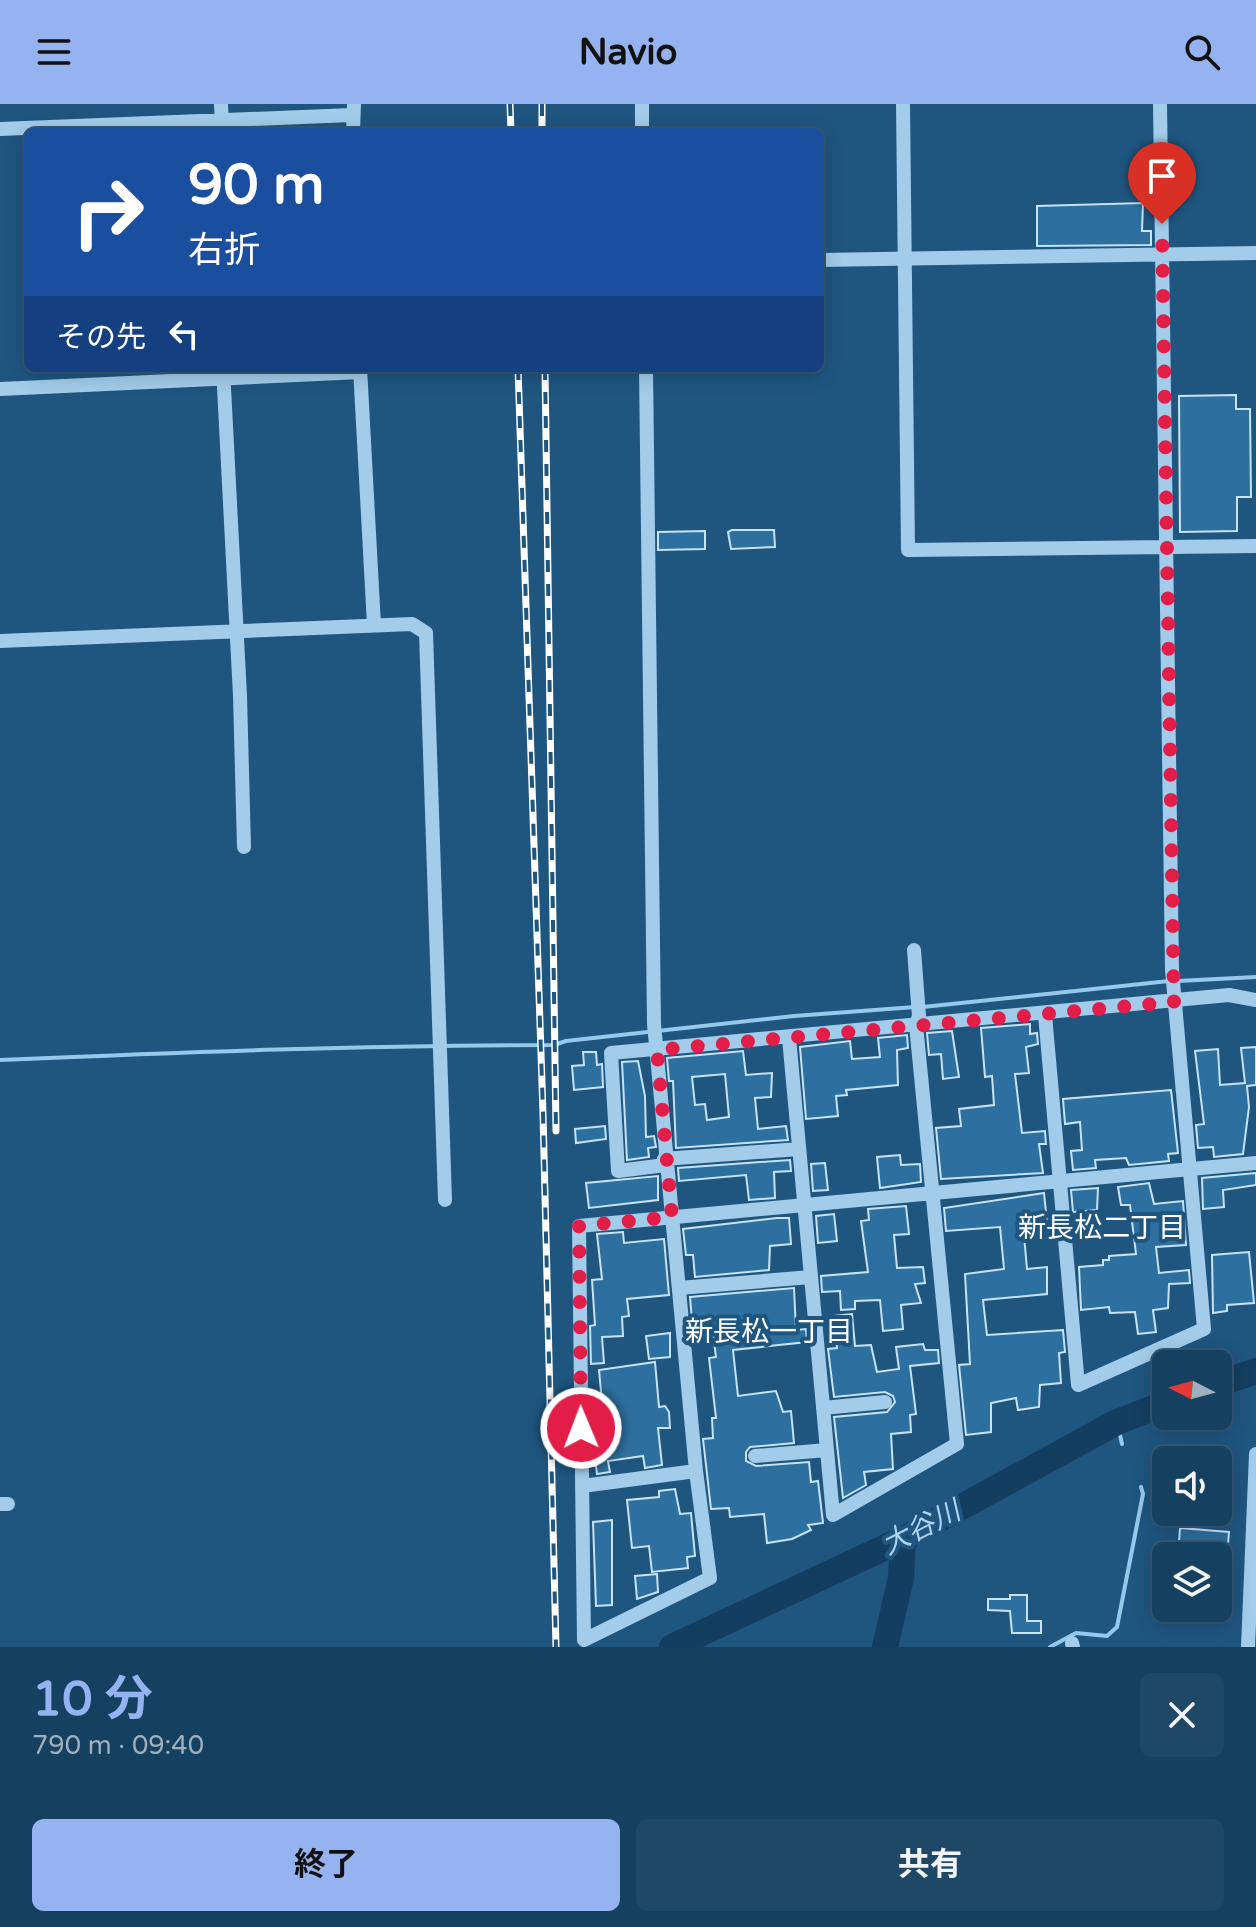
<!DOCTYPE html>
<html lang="ja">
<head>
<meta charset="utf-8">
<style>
	:root { --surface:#164060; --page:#1f4766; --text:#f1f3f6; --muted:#9eafbd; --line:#355975; --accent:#95b2f1 }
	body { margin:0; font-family:"Varela Round","Noto Sans JP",sans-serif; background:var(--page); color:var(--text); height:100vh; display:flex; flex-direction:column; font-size:30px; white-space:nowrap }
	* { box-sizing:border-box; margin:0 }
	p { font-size:26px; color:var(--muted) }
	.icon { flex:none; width:44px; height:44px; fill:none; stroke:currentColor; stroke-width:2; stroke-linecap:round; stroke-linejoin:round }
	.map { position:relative; height:1543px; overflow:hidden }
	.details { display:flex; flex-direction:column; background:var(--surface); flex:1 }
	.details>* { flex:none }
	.guide { position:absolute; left:24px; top:24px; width:800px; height:244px; border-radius:12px; box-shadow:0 4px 20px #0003,0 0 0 2px var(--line); background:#1a4fa0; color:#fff; overflow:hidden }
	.needle { width:52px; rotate:276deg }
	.fabs { position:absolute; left:1152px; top:1246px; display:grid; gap:16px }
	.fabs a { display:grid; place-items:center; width:80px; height:80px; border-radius:12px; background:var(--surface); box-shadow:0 4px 20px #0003,0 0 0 2px var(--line); font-size:40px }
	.pin { position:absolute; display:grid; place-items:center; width:68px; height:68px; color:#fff; margin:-82px -34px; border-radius:50% 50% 50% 0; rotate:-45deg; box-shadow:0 0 8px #0007 }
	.pin .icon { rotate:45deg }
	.me { position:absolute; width:88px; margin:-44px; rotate:359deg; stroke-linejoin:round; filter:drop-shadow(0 0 6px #0008) }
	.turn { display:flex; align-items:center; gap:28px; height:168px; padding:0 32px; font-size:36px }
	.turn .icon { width:104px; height:104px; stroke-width:2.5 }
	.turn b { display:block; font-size:56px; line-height:68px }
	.then { display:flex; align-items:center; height:76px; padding:0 32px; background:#0003; gap:16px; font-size:30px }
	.round { display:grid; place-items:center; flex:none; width:84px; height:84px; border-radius:12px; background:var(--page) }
	.headline { display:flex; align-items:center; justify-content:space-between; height:136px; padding:0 32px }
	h1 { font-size:48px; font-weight:700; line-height:60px; color:var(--accent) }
	.primary-button { display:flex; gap:16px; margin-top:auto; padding:16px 32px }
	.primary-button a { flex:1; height:92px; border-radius:12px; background:var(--accent); color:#111; font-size:32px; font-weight:700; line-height:92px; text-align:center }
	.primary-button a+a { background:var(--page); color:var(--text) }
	header { display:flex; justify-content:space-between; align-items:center; height:104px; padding:0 32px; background:var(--accent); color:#111; font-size:36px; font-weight:700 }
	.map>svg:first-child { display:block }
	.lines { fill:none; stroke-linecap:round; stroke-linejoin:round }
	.stream { stroke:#95c9eb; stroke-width:4 }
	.river { stroke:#143e5f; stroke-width:26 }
	.building { fill:#2d6f9e; stroke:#c6e3f7; stroke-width:2; fill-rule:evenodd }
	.minor { stroke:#a2cce9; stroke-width:14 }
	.rail-casing { stroke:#fff; stroke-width:7 }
	.rail { stroke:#1e5680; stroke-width:4; stroke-dasharray:12; stroke-linecap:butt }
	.route { stroke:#e11d48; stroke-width:14; stroke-dasharray:0 25.2 }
	.labels { text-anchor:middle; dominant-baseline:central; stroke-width:8; stroke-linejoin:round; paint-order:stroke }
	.neighbourhood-label { font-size:28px; fill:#fff; stroke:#1e5680 }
	.water-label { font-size:28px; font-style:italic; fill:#add5f1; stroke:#1e5680 }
</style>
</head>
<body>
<header><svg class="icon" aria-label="menu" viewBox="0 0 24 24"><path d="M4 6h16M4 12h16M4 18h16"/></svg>Navio<svg class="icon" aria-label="search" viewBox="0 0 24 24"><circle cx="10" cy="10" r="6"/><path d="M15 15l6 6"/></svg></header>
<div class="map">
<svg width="1256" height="1543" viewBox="0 0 1256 1543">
	<rect width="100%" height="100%" fill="#1e5680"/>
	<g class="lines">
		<path class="stream" d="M1178,877l78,-4
			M923,903l246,-26
			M0,956c185,-8 369,-15 554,-15l12,-4 228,-25 121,-9
			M1117,1318l5,22
			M1050,1543l26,-14 31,3 10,-9 26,-133 -2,-7"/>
		<path class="river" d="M1218,1280l38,-13
			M672,1543l231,-108 214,-117 49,-19
			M885,1543l16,-69 2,-39"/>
	</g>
	<path class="building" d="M1143,99l-1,28h9v14l-114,1v-40z
		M1236,291v14h14l1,88h-14v34l-57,1 -1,-136z
		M732,426h42l1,17 -44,2 -3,-17z
		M705,427v18l-47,1v-18z
		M1030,920v10l7,-1 1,11 -12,3 3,26 -14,1 7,59 23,-2 1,13h-7l4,29 -102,6 -5,-51 25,-2 -2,-17 35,-4 -2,-29 -7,1 -4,-49z
		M952,927l7,46 -16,2 -2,-25 -12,1 -2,-22z
		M907,931l1,13 -11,2 1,35 -52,5 1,5 -11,1 2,20 -32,3 -6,-72 50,-6 2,18 28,-2 -2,-19z
		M1256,943v38l-9,1 2,21 -6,47 -29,3 -1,-10 -15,1 -2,-23 8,-1 -9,-73 23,-2 2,36 25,-2 -4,-35z
		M743,947l3,24 26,-2 -1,24 -16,1 3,31 28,-3 2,14 -112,8 -3,-67h-4l-2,-23zM725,970l4,43 -22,3 -2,-16 -10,1 -3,-28z
		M583,948h13l1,13 5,-1 1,23 -29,3 -2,-24 12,-1z
		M638,957l7,35 1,41 8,-1 2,11 -8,1 1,9 -22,3 -5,-98z
		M1171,986l7,63 -10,1 1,7 -40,4 -3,-7 -31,2 1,8 -23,2 -2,-19 11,-1 -2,-28 -15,2 -2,-25z
		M605,1022l1,13 -30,4 -1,-14z
		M900,1051l1,10 19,-1 1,18 -41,6 -3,-31z
		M790,1056l1,11 -17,1 1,26 -26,2 -3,-25 -67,6 -1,-13z
		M825,1059l3,27 -15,1 -2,-27z
		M1256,1069v12l-33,5 1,17 -21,2 -1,-31z
		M658,1072v24l-69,8 -3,-25z
		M1149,1079l5,21 29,-3 3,44 -30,2 3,26 30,-3 1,13 -21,1 -1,24 -15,2 3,22 -18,2 -3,-22 -25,1 -1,-6 -28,3 -2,-43 24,-2v-5h6v-4l27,-2 -6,-49h-9l-3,-18z
		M1098,1084l-1,22 -24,2 -2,-22z
		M1044,1089l3,29 -24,2 4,45 20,-2v27l-64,6 4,35 76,-5 2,22 -6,1 2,30 -21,2 -1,22 -21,3 -2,-12 -25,5v29l-25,3 -7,-70 11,-1 -5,-90 39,-5 -4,-42 -54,4 -2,-23z
		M906,1102l3,28 -15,1 3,33 26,-1 2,16 -10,1 6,19 -20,2 2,24 -20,2 -3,-31 -25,1v8l-14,1 -1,-19 -18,1 -1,-16 47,-4 -7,-51 8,-1 -1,-11z
		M834,1110l3,27 -19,2 -2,-27z
		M777,1114h12l2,26 -21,2 -1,24 -74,7 -2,-22h-7l-3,-26z
		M623,1128l1,11 40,-4 5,56 -42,4 2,17 -7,1 1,19 -21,1 2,26 -13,1 -1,-38 5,-1 -3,-45 10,-1 -5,-45z
		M1249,1148l5,51 -27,2v6l-14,2 -1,-58z
		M794,1184l2,42 10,-1 1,13 -74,8 5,46 38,-5 7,21 8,-1 3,32 -44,4 -4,5v9l10,5 53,-4 2,20 7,-1 5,42 -15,2 3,5 -19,9 -25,4 -3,-29 -34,3 -1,-9 -18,1 -8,-70 10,-1 -1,-20h4l-7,-60 7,-1 -5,-38 -19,2 -2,-24z
		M852,1210l3,32 16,-1 6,27 22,-3 -3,-22 27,-3 2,6h13l1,13 -29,3 6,48 -6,1 1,17 -20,2 2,35 -29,3 2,13 -23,13 -9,-81 53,-5 8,-10 -2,-6 -8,-4 -51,5 -6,-48 9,-1 -3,-32z
		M670,1229v24l-21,2 -3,-23z
		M655,1258l4,45 6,-1 4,6 1,16h-12l4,37 -17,3 -2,-12 -35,5 2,11 -13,2 -1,-8h-4l-1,-53h12l-4,-43z
		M675,1385l5,25 11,-1 4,43 -8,1 1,11 -36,4 -3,-26 -17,2 -5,-48 32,-3v-6z
		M612,1416v85l-16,1 -3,-84z
		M1180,1424l49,4 -1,12 -27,-1 -4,13h-19z
		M657,1470l1,18 -21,7 -2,-23z
		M1010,1491h17v26h14v12h-29l-2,-22 -22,-1v-11h22z"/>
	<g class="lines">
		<path class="minor" d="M221,0l1,28
			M642,0v28
			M903,0l5,446 348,-4
			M0,25l352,-14
			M353,28l1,-28
			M820,156l436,-7
			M223,264l17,328 4,151
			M360,264l14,257
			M646,264l8,656 42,447
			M0,285l361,-17
			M0,537l412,-17 14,9 19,567
			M1045,911l33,370 126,-56 -32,-359 -12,-866
			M789,934l44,477 124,-71 -41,-419 3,-9 -5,-66
			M664,1055l135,-10
			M665,1061l-47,6 -7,-118 618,-58 27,5
			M679,1184l132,-11
			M823,1304l62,-6
			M755,1352l72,-6
			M582,1382l114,-15 14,107 -126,62 -5,-414 677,-63
			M0,1400h8
			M1072,1539l1,4
			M1248,1543l8,-193"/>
		<defs>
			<path id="rail" d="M510,0l1,28
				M542,0v28
				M518,264l25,745 13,534
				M545,264l11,763"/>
		</defs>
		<use href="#rail" class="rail-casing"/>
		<use href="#rail" class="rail"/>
	</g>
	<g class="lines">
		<path class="route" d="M581,1324l-2,-202 93,-9 -15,-167 517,-48 -12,-778"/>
	</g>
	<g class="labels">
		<g class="neighbourhood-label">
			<text x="1102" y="1124">新長松二丁目</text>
			<text x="769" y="1228">新長松一丁目</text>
		</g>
		<g class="water-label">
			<text transform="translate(921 1424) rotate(-27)">大谷川</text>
		</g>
	</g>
</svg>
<div class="fabs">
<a><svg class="needle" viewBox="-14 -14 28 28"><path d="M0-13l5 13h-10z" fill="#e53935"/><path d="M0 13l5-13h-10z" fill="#9eafbd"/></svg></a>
<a><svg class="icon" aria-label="sound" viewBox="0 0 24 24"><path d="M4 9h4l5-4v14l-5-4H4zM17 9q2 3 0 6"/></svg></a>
<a><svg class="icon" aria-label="layers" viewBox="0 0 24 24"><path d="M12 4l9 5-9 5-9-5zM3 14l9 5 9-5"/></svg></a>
</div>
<div class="pin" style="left:1162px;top:120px;background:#d93025"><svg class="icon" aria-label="arrive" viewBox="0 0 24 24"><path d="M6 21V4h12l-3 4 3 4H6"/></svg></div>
<svg class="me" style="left:581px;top:1324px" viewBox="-20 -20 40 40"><circle r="17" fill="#e11d48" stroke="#fff" stroke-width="3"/><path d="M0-11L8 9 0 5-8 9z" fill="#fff"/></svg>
<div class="guide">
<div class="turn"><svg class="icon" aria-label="right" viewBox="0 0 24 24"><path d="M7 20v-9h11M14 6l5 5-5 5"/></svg><div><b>90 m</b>右折</div></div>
<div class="then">その先<svg class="icon" aria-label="left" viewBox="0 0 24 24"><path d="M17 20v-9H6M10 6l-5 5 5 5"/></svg></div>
</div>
</div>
<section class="details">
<div class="headline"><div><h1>10 分</h1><p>790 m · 09:40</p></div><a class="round"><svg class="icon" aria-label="close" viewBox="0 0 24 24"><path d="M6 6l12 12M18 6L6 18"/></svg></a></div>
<div class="primary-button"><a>終了</a><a>共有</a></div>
</section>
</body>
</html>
